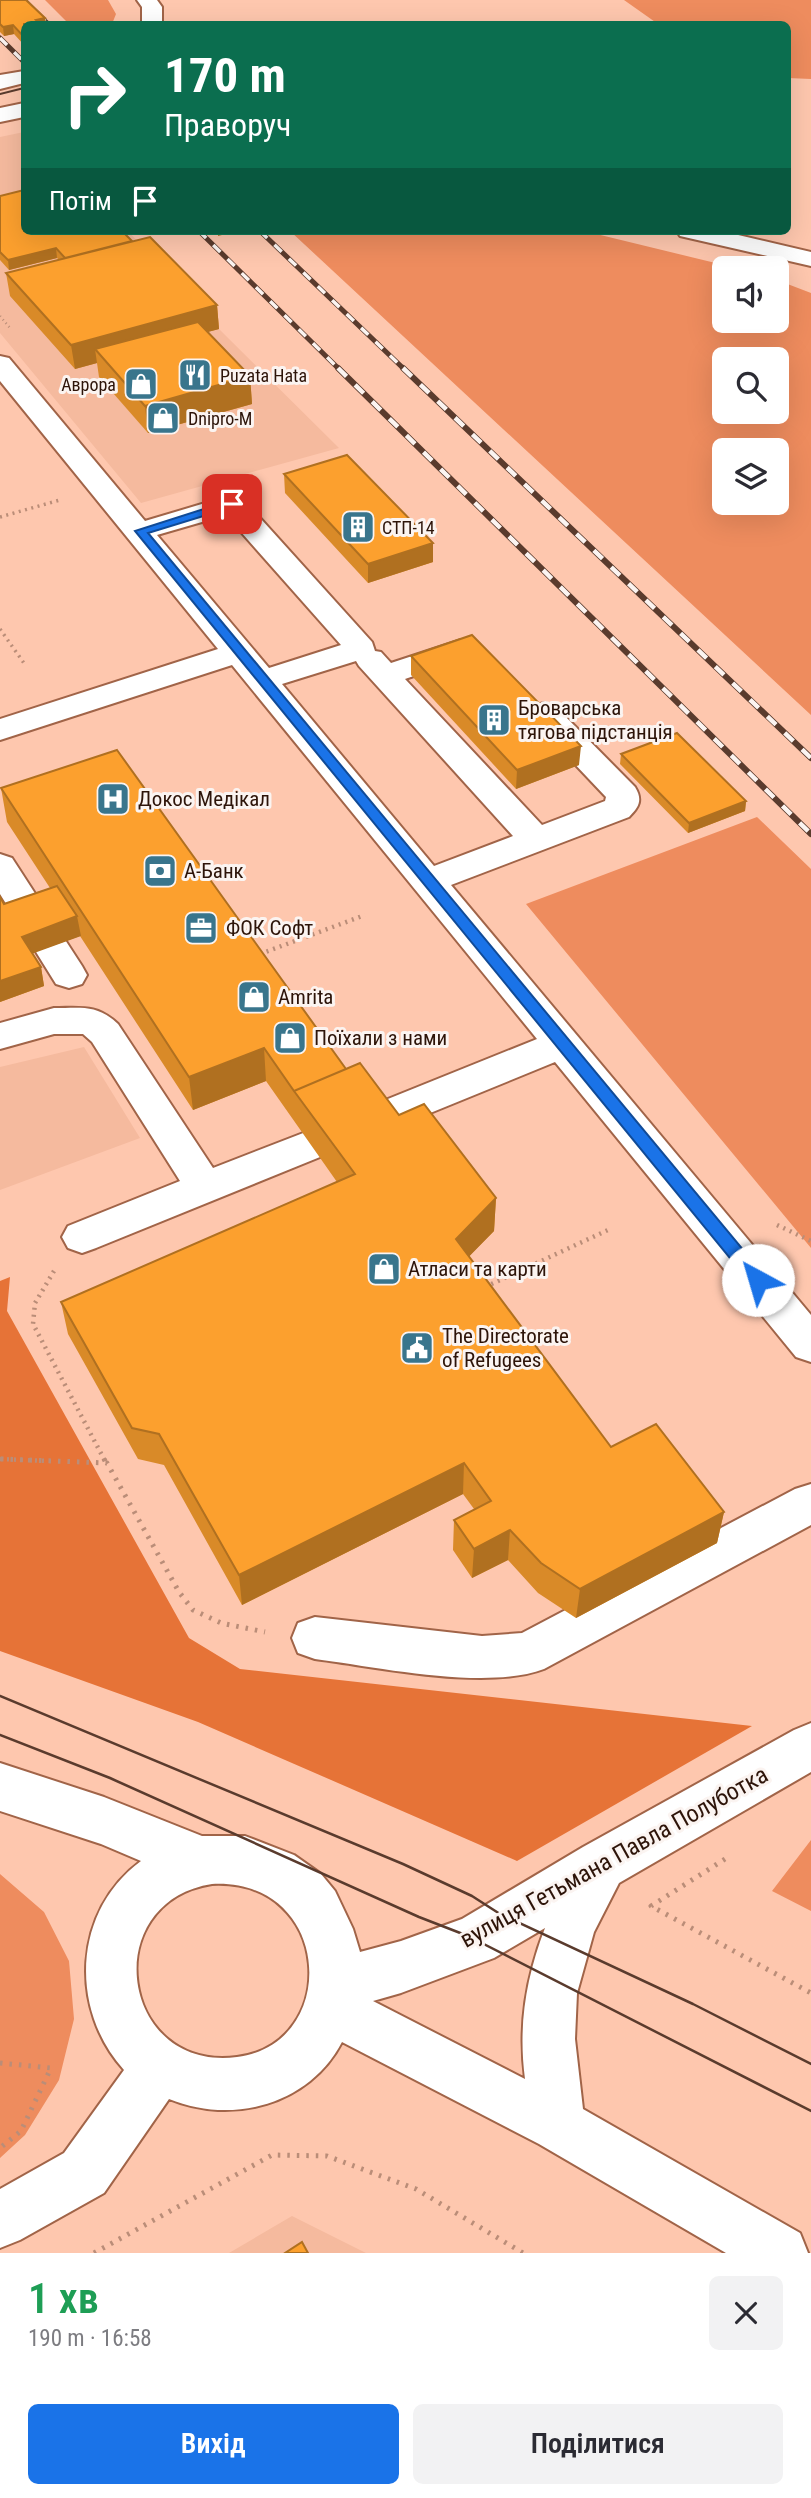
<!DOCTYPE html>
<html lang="uk">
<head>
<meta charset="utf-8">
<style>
	:root { --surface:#fff; --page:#f2f2f3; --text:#2b2b33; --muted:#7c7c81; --accent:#1a73e8 }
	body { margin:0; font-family:"Roboto Condensed",sans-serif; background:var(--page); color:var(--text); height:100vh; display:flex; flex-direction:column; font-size:26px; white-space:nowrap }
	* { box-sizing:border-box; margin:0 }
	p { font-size:23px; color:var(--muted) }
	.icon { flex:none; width:38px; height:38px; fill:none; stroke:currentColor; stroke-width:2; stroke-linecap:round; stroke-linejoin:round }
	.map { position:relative; height:2253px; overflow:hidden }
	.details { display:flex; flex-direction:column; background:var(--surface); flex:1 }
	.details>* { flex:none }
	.guide { position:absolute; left:21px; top:21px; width:770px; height:214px; border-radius:10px; box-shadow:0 7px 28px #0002; background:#0b6e4f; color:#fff; overflow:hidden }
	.controls { position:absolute; left:712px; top:256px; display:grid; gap:14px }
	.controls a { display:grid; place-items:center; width:77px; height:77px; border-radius:10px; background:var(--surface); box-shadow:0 7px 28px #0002; font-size:35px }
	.pin { position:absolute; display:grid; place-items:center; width:60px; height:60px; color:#fff; margin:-30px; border-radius:14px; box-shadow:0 4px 10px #0006 }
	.me { position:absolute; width:77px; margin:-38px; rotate:321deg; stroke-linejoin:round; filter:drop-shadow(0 0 5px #0008) }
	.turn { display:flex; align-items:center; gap:24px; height:147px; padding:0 28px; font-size:32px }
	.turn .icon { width:91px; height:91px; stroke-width:2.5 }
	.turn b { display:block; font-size:49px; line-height:60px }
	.then { display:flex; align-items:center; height:66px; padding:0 28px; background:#0003; gap:14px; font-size:26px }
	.round { display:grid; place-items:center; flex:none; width:74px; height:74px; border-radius:10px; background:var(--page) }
	.headline { display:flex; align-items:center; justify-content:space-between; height:119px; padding:0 28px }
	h1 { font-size:42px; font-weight:600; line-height:52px; color:#1e9e55 }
	.primary-button { display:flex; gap:14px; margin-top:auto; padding:14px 28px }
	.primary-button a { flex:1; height:80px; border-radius:10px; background:var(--accent); color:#fff; font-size:28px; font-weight:600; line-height:80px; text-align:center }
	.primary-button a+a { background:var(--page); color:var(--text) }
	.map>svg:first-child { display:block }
	.built { fill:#f5ba9e }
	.green { fill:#ee8c5e; fill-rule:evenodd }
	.forest { fill:#e67337 }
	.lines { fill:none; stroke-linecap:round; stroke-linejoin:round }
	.minor-casing { stroke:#a16448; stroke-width:4 }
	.highway-casing { stroke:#a16448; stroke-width:4 }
	.path-far3 { stroke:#ba8d78; stroke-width:2.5; stroke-dasharray:1 3.5; stroke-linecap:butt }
	.path-far2 { stroke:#ba8d78; stroke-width:3.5; stroke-dasharray:2 4.5; stroke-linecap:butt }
	.path-far1 { stroke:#ba8d78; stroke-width:4.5; stroke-dasharray:2 5; stroke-linecap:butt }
	.path { stroke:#ba8d78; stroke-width:5; stroke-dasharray:2.5 7; stroke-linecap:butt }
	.minor { fill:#fff; fill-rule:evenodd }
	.highway { fill:#fff; fill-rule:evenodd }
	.tram-far1 { stroke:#5a3b2d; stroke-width:2 }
	.tram { stroke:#5a3b2d; stroke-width:2.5 }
	.rail-far1-casing { stroke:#5a3b2d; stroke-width:5 }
	.rail-casing { stroke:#5a3b2d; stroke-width:6 }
	.rail-far1 { stroke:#fbf4f1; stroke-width:3.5; stroke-dasharray:10; stroke-linecap:butt }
	.rail { stroke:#fbf4f1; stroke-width:4.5; stroke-dasharray:12; stroke-linecap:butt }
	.wall { fill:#d98a28 }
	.shaded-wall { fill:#b07020 }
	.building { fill:#fca02e; stroke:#b07020; stroke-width:2 }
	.route { fill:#1a73e8; stroke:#114b97; stroke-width:2 }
	.labels { text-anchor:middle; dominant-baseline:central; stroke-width:6; stroke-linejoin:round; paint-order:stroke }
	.far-poi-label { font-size:18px; fill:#2d1409; stroke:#fbf4f1; text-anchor:start }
	.poi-label { font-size:21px; fill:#2d1409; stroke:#fbf4f1; text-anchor:start }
	.near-street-label { font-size:24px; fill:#2d1409; stroke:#fbf4f1 }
</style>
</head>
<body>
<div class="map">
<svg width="811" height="2253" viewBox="0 0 811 2253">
	<rect width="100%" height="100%" fill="#fec7ae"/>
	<path class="built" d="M24,132v99h104l91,98 120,119 -198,55 -141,-170v-196z
		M84,1047l56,91 -140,52v-123z
		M292,2216l74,37h-137z"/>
	<path class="green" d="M45,0h63l8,14 -4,10h-43z
		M624,0h187v79l-23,-1v-54h-130z
		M290,231h294l152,37h-12v52h53v-40l34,13v422zM724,359h53v52h-53zM724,450h53v52h-53z
		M757,817l54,52v379l-285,-344z
		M811,1840v71l-39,-20z
		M0,1874l44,38 25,49 5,58 -15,61 -34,55 -25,23z"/>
	<path class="forest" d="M10,1277l-3,34 182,327 51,31 512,57 -235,135 -319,-139 -198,-71v-370z"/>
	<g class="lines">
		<defs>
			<path id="minor" d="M0,356l9,2 136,163 87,-26 10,3 130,144 3,9 6,1 10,11 70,-23 11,2 4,7 -4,7 -67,23 137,146 63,-24 1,-4 -73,-77 -5,-7 5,-7 11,-3 11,3 80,81c8,13 4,20 -6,30l-178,68 360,430v47l-15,-5 -241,-295 -164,67 -14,4 -14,-4 -5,-10 5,-10 174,-70 -305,-374 -232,75v-21l218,-70 -218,-268zM226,515l115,130 -72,23 -112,-133zM356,661l3,5 154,170 -79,30 -152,-182z
				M0,854l12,4 70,108 5,9 -5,9 -13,4 -13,-4 -56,-90z
				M54,1008c28,0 43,-4 64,16l95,144 98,-38 14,5 5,10 -5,10 -229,93 -14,5 -14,-5 -6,-11 6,-11 112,-45 -88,-139 -9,-8h-29l-54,15v-26z
				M811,1484v41l-267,144c-58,22 -166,-2 -229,-10l-17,-6 -6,-15 6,-15 17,-6 167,19 40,-3 273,-144z
				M811,1723v49l-192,111 -25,49 -17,61 -2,46 8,70 217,124 8,20h-82l-187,-109 -197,-102c-33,63 -110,83 -173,57l-65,94 -84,47 -20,8v-59l64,-36 60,-83c-55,-61 -51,-159 17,-209l-40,-17 -101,-33v-48l104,34 98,39h43l49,19 27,19 14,17 18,38 7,23 41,-11 61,-22 121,-72 211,-117zM212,1884c121,-6 129,160 25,173 -117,15 -140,-155 -25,-173zM545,1928c-19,50 -27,97 -20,151l-152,-78 28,-8 93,-35z"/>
			<path id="highway" d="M137,0h20l5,7v17h-20v-17z
				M24,71v12l-24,6v-14z
				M24,103v14l-24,5v-14z
				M677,231h44l90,21v14l-131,-30z"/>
		</defs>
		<use href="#minor" class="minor-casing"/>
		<use href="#highway" class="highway-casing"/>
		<path class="path-far3" d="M0,316l10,12"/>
		<path class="path-far2" d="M0,517l60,-17
			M0,629l26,37"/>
		<path class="path-far1" d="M260,954l105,-39
			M777,1225l34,16
			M54,1271l-19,32 -2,21 72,137
			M485,1287l123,-57
			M0,1459l48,2"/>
		<path class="path" d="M1,1459l106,4 72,129 14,18 28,13 44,9
			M104,1459l2,4
			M725,1859l-74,47 160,87
			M0,2063l51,5 -30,63 -21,17
			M94,2253l178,-98 55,1 89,33 107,64"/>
		<use href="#minor" class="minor"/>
		<use href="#highway" class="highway"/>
		<path class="tram-far1" d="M0,94l24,-6"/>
		<path class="tram" d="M0,1696l403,168 69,32 28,18 193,90 118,60
			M0,1735l110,43 309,139 49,19 343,175"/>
		<defs>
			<path id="rail-far1" d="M24,0l24,24
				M0,38l24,24
				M199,231l141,139
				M260,231l145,139"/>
			<path id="rail" d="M338,368l473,466
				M403,368l408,390"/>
		</defs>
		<use href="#rail-far1" class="rail-far1-casing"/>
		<use href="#rail" class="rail-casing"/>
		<use href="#rail-far1" class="rail-far1"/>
		<use href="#rail" class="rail"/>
	</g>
	<path class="wall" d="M0,0l45,18 1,6h-22v21l-10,-11 -10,2 -4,-4z
		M0,196l132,45 85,64 2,24 -12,3 43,44 2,28 -104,29 -49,-56 -2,-14 -22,6 -65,-73 -4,-23 53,-13 -2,-2 -48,12 -9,-10z
		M284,474l149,69v19l-65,21 -83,-90z
		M411,656l168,109 -63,24 -105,-114z
		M621,754l125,47 -1,10 -57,22 -68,-69z
		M1,788l345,281 150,129 -2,33 -25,25 142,191 113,65 -7,31 -141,75 -38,-25 -30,-33 -36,18 -19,-28 1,-30 20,-11 -11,-15 -221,111 -78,-140 -26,-6 -70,-125 -7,-32 276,-120 -71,-101 -73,29 -113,-174 -48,17 9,14 3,19 -44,16v-105l4,7 46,-16 -43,-66z"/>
	<path class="shaded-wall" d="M45,18l1,6h-9l-1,-4z
		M13,25l1,9 -10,2 -1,-9z
		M218,231h20l-20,5z
		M56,248l1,10 -48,12 -1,-10z
		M217,305l2,24 -114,31 -10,-11 2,14 -22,6 -4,-24z
		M250,376l2,28 -104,29 -3,-27z
		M433,543v19l-65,21v-19z
		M581,746l-2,19 -63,24 1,-19z
		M746,801l-1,10 -57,22 1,-10z
		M77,916l4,20 -55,20 -4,-19z
		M41,967l3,19 -44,16v-21z
		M264,1048l2,33 -73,29 -4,-33z
		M496,1198l-2,33 -39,40 1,-32z
		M464,1463l-1,31 -221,111 -3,-30z
		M724,1512l-7,31 -141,75 4,-29z
		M510,1530l-2,30 -36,18 2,-29z"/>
	<path class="building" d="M0,0h26l19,18 -9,2 5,4h-17v13l-11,-12 -10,2 -3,-3z
		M24,190v41h98l10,10 -67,17 -9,-10 -48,12 -8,-8v-56z
		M150,237l67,68 -146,40 -65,-72z
		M198,322l52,54 -105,30 -50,-57z
		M347,455l86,88 -65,21 -84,-90z
		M472,635l109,111 -64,24 -106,-114z
		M677,733l69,68 -57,22 -68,-69z
		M117,750l229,319 -52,22 -30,-43 -75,29 -188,-289z
		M57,886l20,30 -55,21 19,30 -41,14v-84l4,7z
		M360,1063l39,52 25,-11 72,94 -40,41 155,208 45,-23 68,88 -144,77 -39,-26 -31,-33 -36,19 -20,-29 37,-19 -27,-38 -225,112 -80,-141 -27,-6 -71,-126 294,-128 -61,-83z
		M302,2242l6,11h-23z"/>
	<path class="route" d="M232,500l6,4 -2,2 -88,27 616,742 3,5 -3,5h-12l-617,-754z"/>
	<defs>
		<symbol id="restaurant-square" viewBox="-11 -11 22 22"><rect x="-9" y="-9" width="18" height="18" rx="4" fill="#39758c" stroke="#fbf4f1"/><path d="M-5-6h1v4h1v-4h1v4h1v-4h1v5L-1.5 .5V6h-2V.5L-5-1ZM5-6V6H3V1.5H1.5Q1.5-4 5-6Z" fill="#fff"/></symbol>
		<symbol id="shop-square" viewBox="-11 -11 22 22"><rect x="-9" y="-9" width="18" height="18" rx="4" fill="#39758c" stroke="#fbf4f1"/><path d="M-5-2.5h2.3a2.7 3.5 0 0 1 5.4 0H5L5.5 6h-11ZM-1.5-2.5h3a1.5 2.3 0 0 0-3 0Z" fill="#fff"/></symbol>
		<symbol id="building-square" viewBox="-11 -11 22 22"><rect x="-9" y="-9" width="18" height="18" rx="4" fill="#39758c" stroke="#fbf4f1"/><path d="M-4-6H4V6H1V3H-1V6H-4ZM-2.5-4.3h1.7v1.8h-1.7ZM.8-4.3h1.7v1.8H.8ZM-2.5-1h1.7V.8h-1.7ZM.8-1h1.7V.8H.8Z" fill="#fff"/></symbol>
		<symbol id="hospital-square" viewBox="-11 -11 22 22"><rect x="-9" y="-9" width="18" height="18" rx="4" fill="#39758c" stroke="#fbf4f1"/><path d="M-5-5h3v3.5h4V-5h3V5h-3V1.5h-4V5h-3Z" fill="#fff"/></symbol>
		<symbol id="bank-square" viewBox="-11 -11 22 22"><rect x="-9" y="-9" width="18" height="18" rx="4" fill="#39758c" stroke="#fbf4f1"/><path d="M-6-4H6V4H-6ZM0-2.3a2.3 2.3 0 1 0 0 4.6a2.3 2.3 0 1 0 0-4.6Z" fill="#fff"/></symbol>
		<symbol id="office-square" viewBox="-11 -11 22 22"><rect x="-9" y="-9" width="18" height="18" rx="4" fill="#39758c" stroke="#fbf4f1"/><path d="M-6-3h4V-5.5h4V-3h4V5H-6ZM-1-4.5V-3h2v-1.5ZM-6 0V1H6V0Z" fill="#fff"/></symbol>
		<symbol id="civic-square" viewBox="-11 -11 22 22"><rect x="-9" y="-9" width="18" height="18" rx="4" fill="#39758c" stroke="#fbf4f1"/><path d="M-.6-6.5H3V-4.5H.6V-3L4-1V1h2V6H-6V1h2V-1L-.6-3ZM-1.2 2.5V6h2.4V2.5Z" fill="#fff"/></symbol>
	</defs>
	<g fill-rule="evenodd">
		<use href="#restaurant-square" x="176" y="356" width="38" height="38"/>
		<use href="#shop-square" x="122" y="365" width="38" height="38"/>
		<use href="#shop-square" x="144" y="399" width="38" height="38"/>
		<use href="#building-square" x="339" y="508" width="38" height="38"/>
		<use href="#building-square" x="475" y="701" width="38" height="38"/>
		<use href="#hospital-square" x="94" y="780" width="38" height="38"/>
		<use href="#bank-square" x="141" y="852" width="38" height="38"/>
		<use href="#office-square" x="182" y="909" width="38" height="38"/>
		<use href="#shop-square" x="235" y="978" width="38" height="38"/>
		<use href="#shop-square" x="271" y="1019" width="38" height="38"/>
		<use href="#shop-square" x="365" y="1250" width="38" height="38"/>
		<use href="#civic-square" x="398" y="1329" width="38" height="38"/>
	</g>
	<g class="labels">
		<g class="far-poi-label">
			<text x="220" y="375">Puzata Hata</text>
			<text x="116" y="384" text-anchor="end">Аврора</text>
			<text x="188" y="418">Dnipro-M</text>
			<text x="382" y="527">СТП-14</text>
		</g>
		<g class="poi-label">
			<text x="518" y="708">Броварська<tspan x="518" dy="24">тягова підстанція</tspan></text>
			<text x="138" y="799">Докос Медікал</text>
			<text x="184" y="871">А-Банк</text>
			<text x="226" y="928">ФОК Софт</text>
			<text x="278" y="997">Amrita</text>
			<text x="314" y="1038">Поїхали з нами</text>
			<text x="408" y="1269">Атласи та карти</text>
			<text x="442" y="1336">The Directorate<tspan x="442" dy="24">of Refugees</tspan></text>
		</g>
		<g class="near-street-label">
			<text transform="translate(614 1857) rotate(-29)">вулиця Гетьмана Павла Полуботка</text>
		</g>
	</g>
</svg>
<div class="controls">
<a><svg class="icon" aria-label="sound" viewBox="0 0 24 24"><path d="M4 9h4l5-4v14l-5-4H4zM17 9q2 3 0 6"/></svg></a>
<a><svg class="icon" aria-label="search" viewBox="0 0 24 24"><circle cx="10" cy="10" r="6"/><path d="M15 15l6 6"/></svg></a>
<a><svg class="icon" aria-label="layers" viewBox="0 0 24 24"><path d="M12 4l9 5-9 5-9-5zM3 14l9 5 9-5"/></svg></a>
</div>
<div class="pin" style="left:232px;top:504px;background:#d93025"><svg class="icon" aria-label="arrive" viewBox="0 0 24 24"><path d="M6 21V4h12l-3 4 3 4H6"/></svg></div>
<svg class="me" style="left:758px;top:1280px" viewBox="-20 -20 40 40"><circle r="19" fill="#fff"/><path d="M0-13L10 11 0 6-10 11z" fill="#1a73e8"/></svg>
<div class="guide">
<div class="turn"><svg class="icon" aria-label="right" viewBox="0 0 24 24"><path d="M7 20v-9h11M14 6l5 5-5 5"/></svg><div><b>170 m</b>Праворуч</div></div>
<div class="then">Потім<svg class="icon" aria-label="arrive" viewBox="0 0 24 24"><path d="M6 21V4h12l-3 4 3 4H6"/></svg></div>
</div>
</div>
<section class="details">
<div class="headline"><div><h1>1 хв</h1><p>190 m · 16:58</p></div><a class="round"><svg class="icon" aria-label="close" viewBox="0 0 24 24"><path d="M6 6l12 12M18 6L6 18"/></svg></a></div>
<div class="primary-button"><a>Вихід</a><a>Поділитися</a></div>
</section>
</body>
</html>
